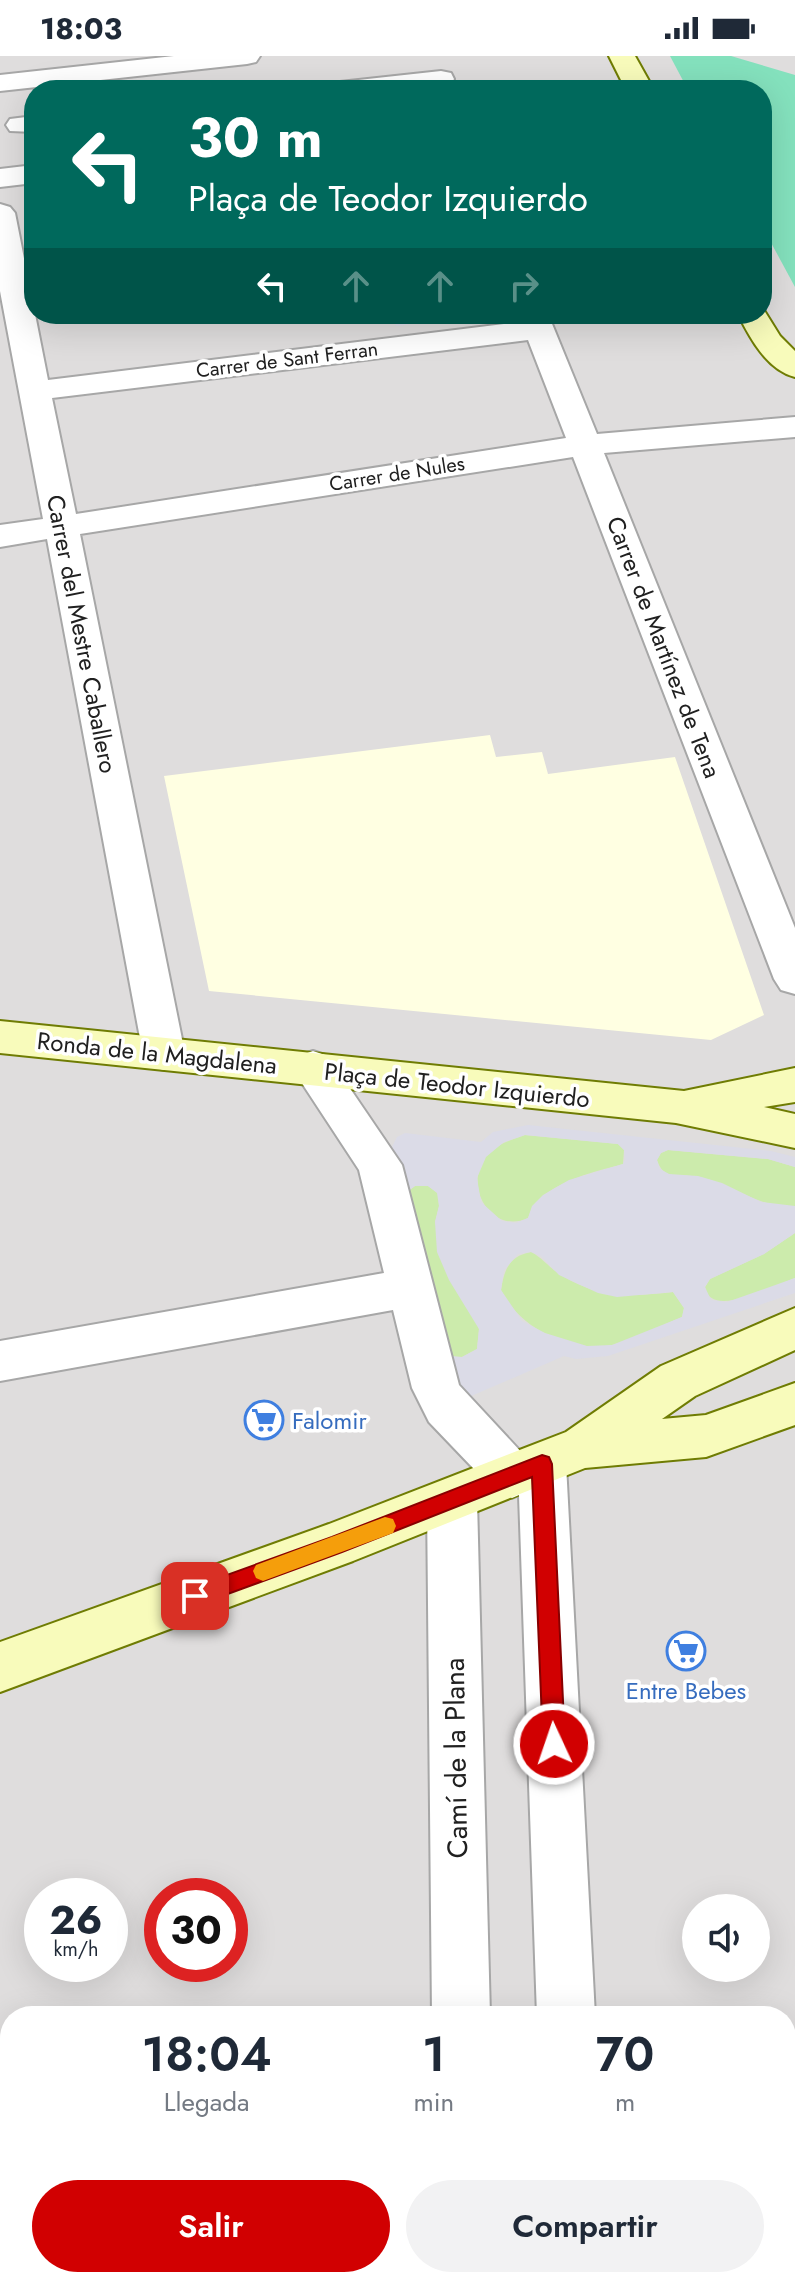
<!DOCTYPE html>
<html lang="es">
<head>
<meta charset="utf-8">
<style>
	:root { --surface:#fff; --page:#f2f2f3; --text:#1f2937; --muted:#747a83; --accent:#d10001 }
	body { margin:0; font-family:Jost,sans-serif; background:var(--page); color:var(--text); height:100vh; display:flex; flex-direction:column; font-size:30px; white-space:nowrap }
	* { box-sizing:border-box; margin:0 }
	p { font-size:26px; color:var(--muted) }
	.icon { flex:none; width:44px; height:44px; fill:none; stroke:currentColor; stroke-width:2; stroke-linecap:round; stroke-linejoin:round }
	.map { position:relative; flex:1; overflow:hidden }
	.sheet { position:absolute; left:0px; top:1950px; width:796px; height:282px; display:flex; flex-direction:column; background:var(--surface); border-radius:32px 32px 0 0; box-shadow:0 8px 32px #0002 }
	.sheet>* { flex:none }
	.guide { position:absolute; left:24px; top:24px; width:748px; height:244px; border-radius:32px; box-shadow:0 8px 32px #0002; background:#00695c; color:#fff; overflow:hidden }
	.tools { position:absolute; left:682px; top:1838px; display:grid; gap:16px }
	.tools a { display:grid; place-items:center; width:88px; height:88px; border-radius:50%; background:var(--surface); box-shadow:0 8px 32px #0002; font-size:40px }
	.speed { position:absolute; left:24px; top:1822px; display:flex; gap:16px; font-size:40px; font-weight:700; text-align:center }
	.speed>* { display:grid; place-content:center; width:104px; height:104px; border-radius:50%; background:var(--surface); box-shadow:0 8px 32px #0002; line-height:1 }
	.speed small { font-size:20px; font-weight:400 }
	.speed .limit { border:12px solid #d22; background:#fff; color:#111 }
	.pin { position:absolute; display:grid; place-items:center; width:68px; height:68px; color:#fff; margin:-34px; border-radius:16px; box-shadow:0 4px 12px #0006 }
	.me { position:absolute; width:88px; margin:-44px; rotate:357deg; stroke-linejoin:round; filter:drop-shadow(0 0 6px #0008) }
	.turn { display:flex; align-items:center; gap:28px; height:168px; padding:0 32px; font-size:36px }
	.turn .icon { width:104px; height:104px; stroke-width:2.5 }
	.turn b { display:block; font-size:56px; line-height:68px }
	.lanes { display:flex; align-items:center; height:76px; padding:0 32px; background:#0003; justify-content:center; gap:40px; direction:ltr }
	.lanes .off { opacity:.35 }
	.eta { display:flex; justify-content:space-evenly; align-items:center; height:136px; text-align:center }
	.eta b { font-size:48px; font-weight:600; line-height:56px }
	.primary-button { display:flex; gap:16px; margin-top:auto; padding:16px 32px }
	.primary-button a { flex:1; height:92px; border-radius:48px; background:var(--accent); color:#fff; font-size:32px; font-weight:600; line-height:92px; text-align:center }
	.primary-button a+a { background:var(--page); color:var(--text) }
	.status { display:flex; justify-content:space-between; align-items:center; height:56px; padding:0 40px; background:var(--surface); direction:ltr }
	.status svg { height:22px; fill:currentColor }
	.map>svg:first-child { display:block }
	.residential { fill:#dfdddd; fill-rule:evenodd }
	.education { fill:#ffffe2 }
	.grass { fill:#ccebac }
	.pitch { fill:#84e1bd }
	.plaza { fill:#dbdbe7; fill-rule:evenodd }
	.lines { fill:none; stroke-linecap:round; stroke-linejoin:round }
	.street-casing { stroke:#a7a7a7; stroke-width:4 }
	.secondary-casing { stroke:#6f7c03; stroke-width:4 }
	.street { fill:#fff; fill-rule:evenodd }
	.secondary { fill:#f8fbbb; fill-rule:evenodd }
	.route { fill:#d10001; stroke:#880001; stroke-width:2 }
	.slow { fill:#f59e0b }
	.labels { text-anchor:middle; dominant-baseline:central; stroke-width:7; stroke-linejoin:round; paint-order:stroke }
	.far-street-label { font-size:20px; fill:#202020; stroke:#fff }
	.street-label { font-size:24px; fill:#202020; stroke:#fff }
	.shop-label { font-size:24px; fill:#366cbe; stroke:#fff; text-anchor:start }
	.near-street-label { font-size:28px; fill:#202020; stroke:#fff }
</style>
</head>
<body>
<div class="status"><b>18:03</b><svg viewBox="0 0 49 12"><path d="M0 12V9h3v3zM5 12V6h3v6zM10 12V3h3v9zM15 12V0h3v12zM26 1h20v11H26zM47 4h2v5h-2z"/></svg></div>
<div class="map">
<svg width="795" height="2231" viewBox="0 0 795 2231">
	<rect width="100%" height="100%" fill="#f1eee7"/>
	<path class="residential" d="M0,0h795v2231h-795zM34,34h728v224h-728zM42,1840h68v68h-68zM162,1840h68v68h-68zM696,1852h60v60h-60zM10,1960h776v262h-776z"/>
	<path class="education" d="M490,679l6,22 46,-5 6,22 127,-17 89,258 -53,25 -502,-49 -45,-215z"/>
	<path class="grass" d="M525,1079l93,9 6,6 -1,14c-32,9 -83,19 -95,54 -37,17 -65,-32 -42,-62 9,-12 26,-16 39,-21z
		M668,1094l100,9 27,8v39c-33,4 -63,-22 -95,-29 -10,-2 -22,0 -31,-3 -7,-2 -10,-8 -12,-14l4,-7z
		M415,1130h13l10,7 1,13 -4,16 44,107 -2,20 -15,8h-10l-45,-165z
		M795,1177v45c-20,7 -85,42 -90,9l5,-8 54,-25z
		M531,1196c12,6 18,16 30,23 36,23 71,22 112,17l11,16 -2,9c-22,9 -47,23 -70,28 -42,8 -93,-17 -111,-55 3,-20 8,-34 30,-38z"/>
	<path class="pitch" d="M670,0h61l64,19v212l-33,-61v-136h-74z"/>
	<path class="plaza" d="M392,258h96l-92,12z
		M528,1069l243,26 24,6v10l-27,-8 -100,-9 -7,3 -4,7 3,9 9,5 29,2 24,7 39,19 34,4v27l-31,21 -54,25 -5,8 6,13 16,2 68,-24v15l-187,63 -32,3 -12,-3 -95,41 -9,-2 -68,-248 5,-10 8,-4 76,9 12,-10zM525,1079l93,9 6,6 1,9 -2,5 -54,16 -26,15 -11,11 -4,12 -12,5 -14,-2 -21,-19 -4,-24 9,-21 18,-15zM415,1130h13l9,7 2,13 -4,16 2,30 12,28 30,49 -2,20 -15,8 -10,-1 -45,-164zM531,1196l10,4 18,19 39,18 19,4 56,-5 11,16 -2,9 -70,28 -25,1 -42,-13 -23,-12 -21,-31 3,-20 14,-16z"/>
	<g class="lines">
		<defs>
			<path id="street" d="M174,0h86l-4,6 -9,2 -247,27v-16z
				M441,15l10,2 3,6 -3,6 -37,5h-88l4,-6 10,-2z
				M34,60v16l-24,-1 -4,-6 4,-6z
				M34,109v18l-34,4v-18z
				M0,148l10,3 5,6 33,167 473,-58 -3,-8h30l49,120 198,-17v20l-191,16 191,475v66l-14,-4 -7,-11 -201,-522 -493,77 105,520 -6,12 -15,4 -15,-4 -6,-12 -96,-515 -47,8v-22l43,-6 -43,-228zM528,284l38,98 -490,76 -24,-116z
				M313,995l15,5 74,109 57,220 64,69 2,-5 17,-7 17,7 7,15 29,552h-58l-18,-521 -7,3 -17,-7 -66,-69 -17,-34 -19,-78 -393,71v-40l384,-68 -25,-103 -67,-102 6,-12z
				M452,1422l17,6 8,16 13,516h-58l-5,-516 8,-16z
				M435,2222h62v9h-62z
				M547,2222h62v9h-62z"/>
			<path id="secondary" d="M609,0h26l19,34h-28z
				M762,251l18,29 15,15v26c-28,-7 -45,-39 -57,-63h24z
				M0,965l684,70 111,-23v34l-31,5 31,7v34l-119,-25 -676,-70z
				M795,1252v42l-100,46 -33,23 44,-4 89,-32v42l-89,32 -121,11 -232,93 -353,131v-50l329,-118 237,-92 95,-66z"/>
		</defs>
		<use href="#street" class="street-casing"/>
		<use href="#secondary" class="secondary-casing"/>
		<use href="#street" class="street"/>
		<use href="#secondary" class="secondary"/>
	</g>
	<path class="route" d="M542,1399l7,2 3,7 13,280 -3,7 -8,3 -8,-3 -3,-7 -11,-267 -190,75 -147,54 -7,-3 -3,-7 3,-7 144,-52z"/>
	<path class="slow" d="M385,1461l8,2 3,7 -3,7 -130,48 -7,-3 -3,-7 3,-6z"/>
	<defs>
		<symbol id="supermarket-ring" viewBox="-11 -11 22 22"><circle r="9.5" fill="#fff" stroke="#3f7fe0" stroke-width="1.5"/><path d="M-6-5.5h2.5l.6 2H6L4.5 2H-2.5L-4.4-4H-6ZM-1.5 3.2a1.3 1.3 0 1 0 .1 0ZM3 3.2a1.3 1.3 0 1 0 .1 0Z" fill="#3f7fe0"/></symbol>
	</defs>
	<g fill-rule="evenodd">
		<use href="#supermarket-ring" x="242" y="1342" width="44" height="44"/>
		<use href="#supermarket-ring" x="664" y="1573" width="44" height="44"/>
	</g>
	<g class="labels">
		<g class="far-street-label">
			<text transform="translate(287 304) rotate(-7)">Carrer de Sant Ferran</text>
			<text transform="translate(397 418) rotate(-9)">Carrer de Nules</text>
		</g>
		<g class="street-label">
			<text transform="translate(82 578) rotate(79)">Carrer del Mestre Caballero</text>
			<text transform="translate(664 591) rotate(69)">Carrer de Martínez de Tena</text>
			<text transform="translate(157 997) rotate(6)">Ronda de la Magdalena</text>
			<text transform="translate(457 1029) rotate(6)">Plaça de Teodor Izquierdo</text>
		</g>
		<g class="shop-label">
			<text x="292" y="1364">Falomir</text>
			<text x="686" y="1634" text-anchor="middle">Entre Bebes</text>
		</g>
		<g class="near-street-label">
			<text transform="translate(456 1702) rotate(-91)">Camí de la Plana</text>
		</g>
	</g>
</svg>
<div class="tools">
<a><svg class="icon" aria-label="sound" viewBox="0 0 24 24"><path d="M4 9h4l5-4v14l-5-4H4zM17 9q2 3 0 6"/></svg></a>
</div>
<div class="speed"><div>26<small>km/h</small></div><div class="limit">30</div></div>
<div class="pin" style="left:195px;top:1540px;background:#d93025"><svg class="icon" aria-label="arrive" viewBox="0 0 24 24"><path d="M6 21V4h12l-3 4 3 4H6"/></svg></div>
<svg class="me" style="left:554px;top:1688px" viewBox="-20 -20 40 40"><circle r="17" fill="#d10001" stroke="#fff" stroke-width="3"/><path d="M0-11L8 9 0 5-8 9z" fill="#fff"/></svg>
<div class="guide">
<div class="turn"><svg class="icon" aria-label="left" viewBox="0 0 24 24"><path d="M17 20v-9H6M10 6l-5 5 5 5"/></svg><div><b>30 m</b>Plaça de Teodor Izquierdo</div></div>
<div class="lanes"><svg class="icon" aria-label="left" viewBox="0 0 24 24"><path d="M17 20v-9H6M10 6l-5 5 5 5"/></svg><svg class="icon off" aria-label="ahead" viewBox="0 0 24 24"><path d="M12 20V5M6 11l6-6 6 6"/></svg><svg class="icon off" aria-label="ahead" viewBox="0 0 24 24"><path d="M12 20V5M6 11l6-6 6 6"/></svg><svg class="icon off" aria-label="right" viewBox="0 0 24 24"><path d="M7 20v-9h11M14 6l5 5-5 5"/></svg></div>
</div>
<section class="sheet">
<div class="eta">
<div><b>18:04</b><p>Llegada</p></div>
<div><b>1</b><p>min</p></div>
<div><b>70</b><p>m</p></div>
</div>
<div class="primary-button"><a>Salir</a><a>Compartir</a></div>
</section>
</div>
</body>
</html>
